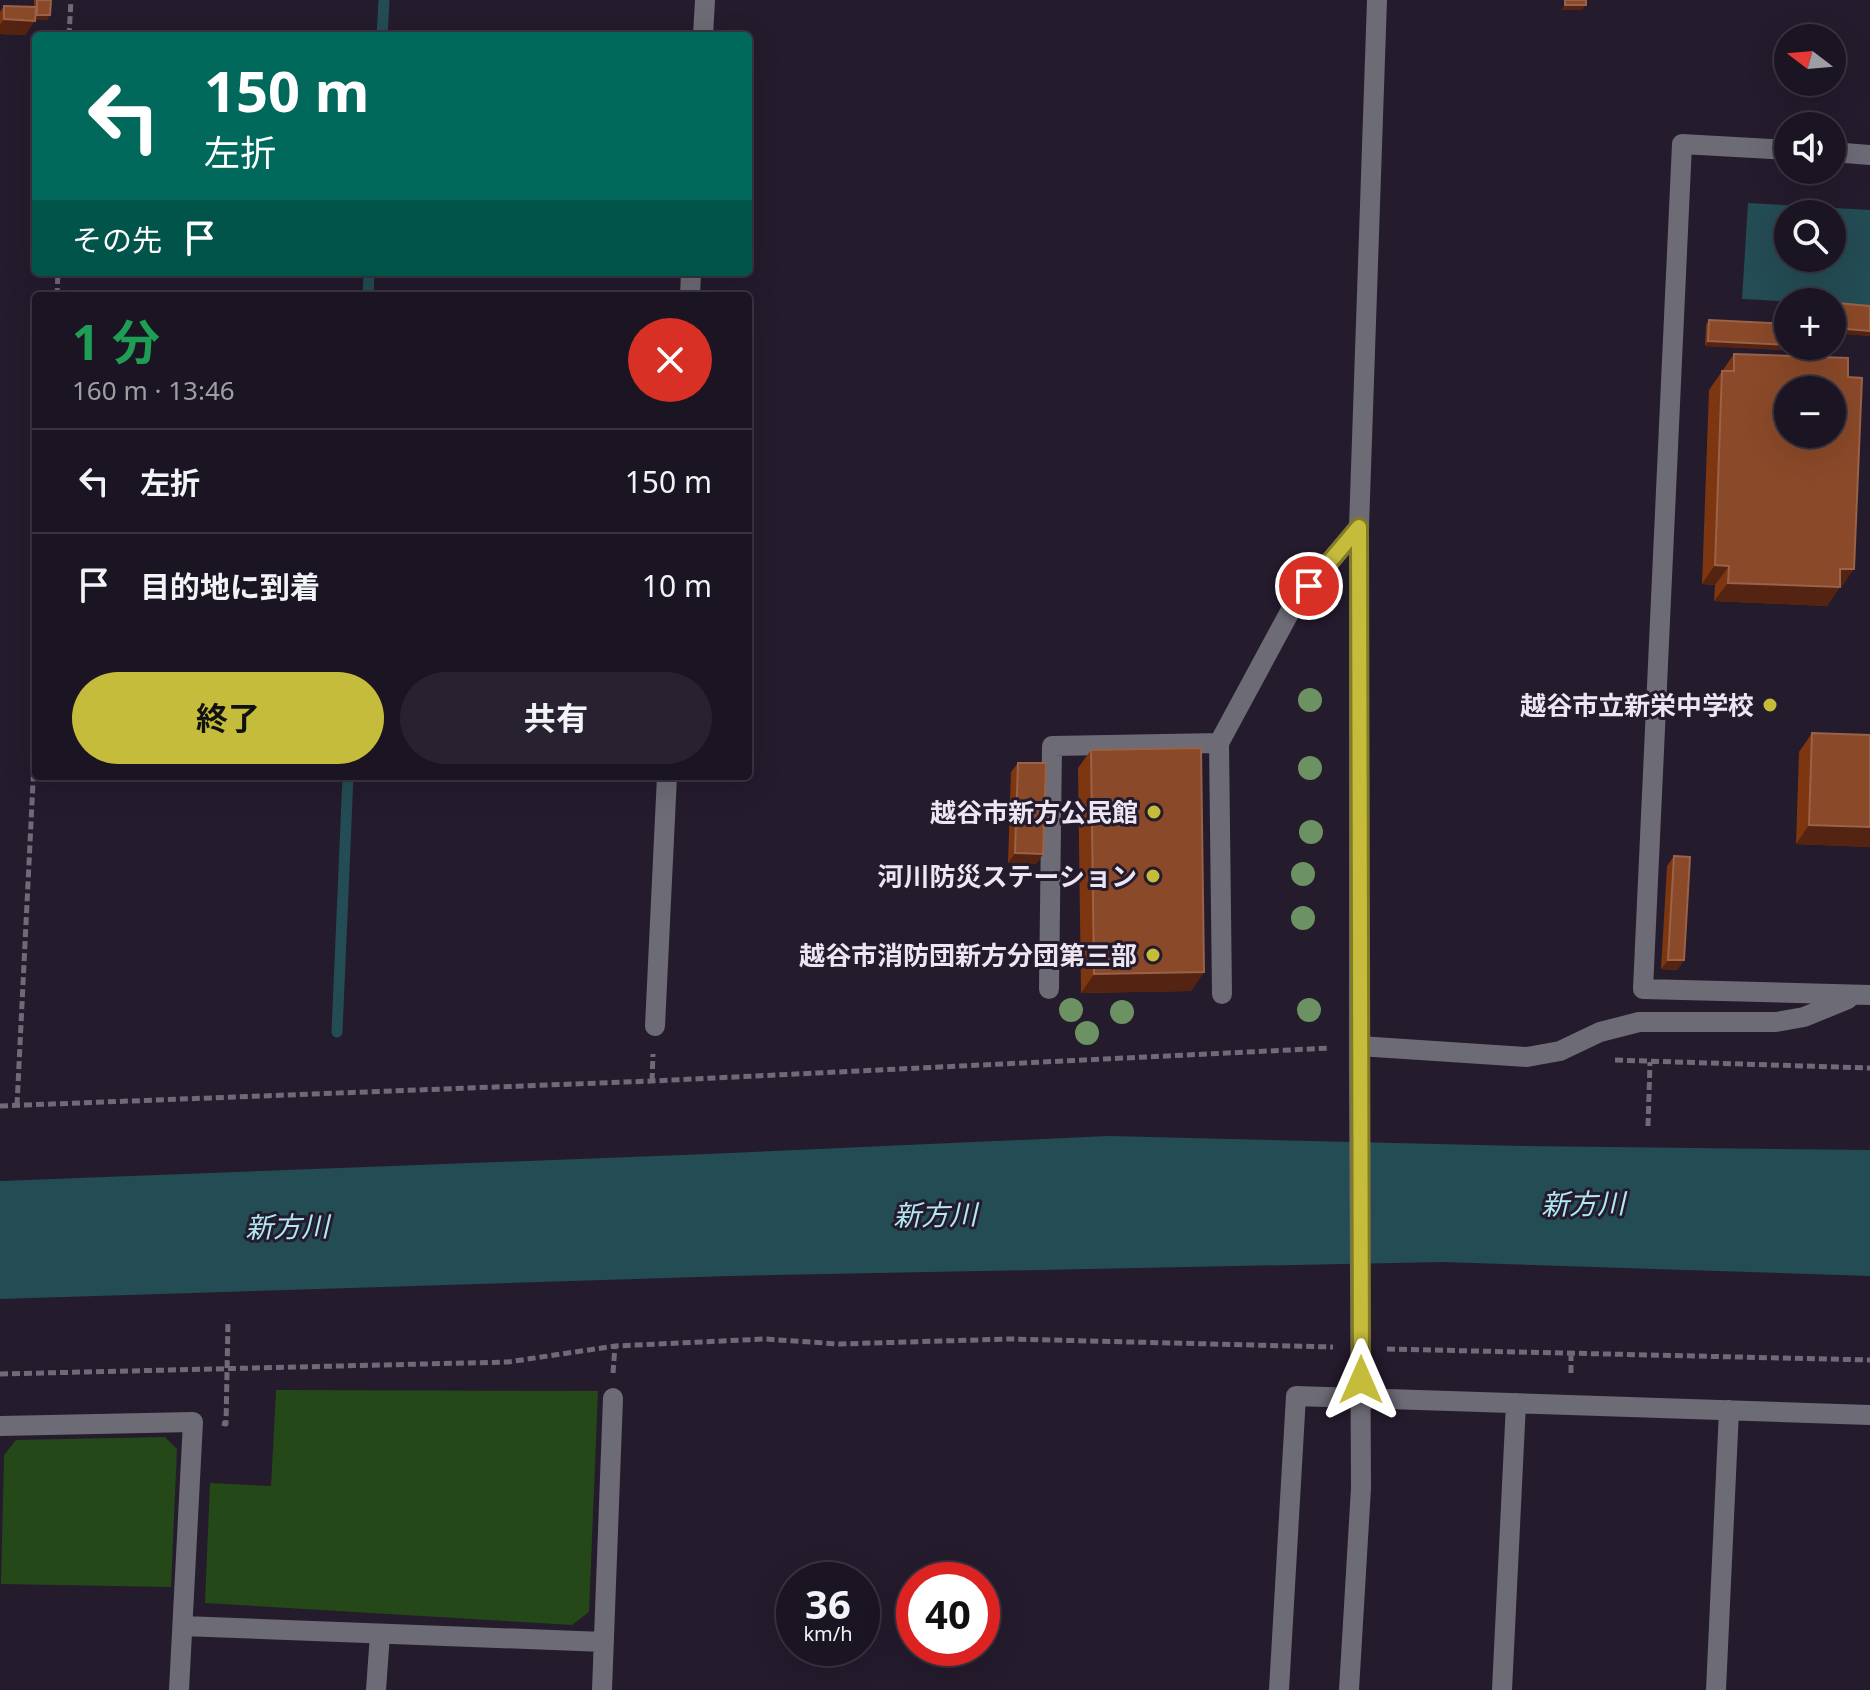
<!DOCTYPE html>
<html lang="ja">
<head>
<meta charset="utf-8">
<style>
	:root { --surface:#1b1422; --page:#28212f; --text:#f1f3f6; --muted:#a09ea5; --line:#393340; --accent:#c6bc3c }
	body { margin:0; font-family:"Noto Sans","Noto Sans JP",sans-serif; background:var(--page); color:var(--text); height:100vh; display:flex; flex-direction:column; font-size:30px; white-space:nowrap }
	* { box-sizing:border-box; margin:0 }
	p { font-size:26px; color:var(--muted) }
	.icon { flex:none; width:44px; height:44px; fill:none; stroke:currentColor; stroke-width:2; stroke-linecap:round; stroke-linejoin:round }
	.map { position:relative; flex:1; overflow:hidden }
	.details { position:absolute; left:32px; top:292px; width:720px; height:488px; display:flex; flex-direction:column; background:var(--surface); border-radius:8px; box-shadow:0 8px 32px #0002,0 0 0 2px var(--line) }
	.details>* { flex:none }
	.hud { position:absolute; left:32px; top:32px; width:720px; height:244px; border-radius:8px; box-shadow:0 8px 32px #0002,0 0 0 2px var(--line); background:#00695c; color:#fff; overflow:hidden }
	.needle { width:52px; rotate:286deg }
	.buttons { position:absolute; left:1774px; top:24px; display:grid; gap:16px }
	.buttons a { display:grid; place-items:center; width:72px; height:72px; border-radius:50%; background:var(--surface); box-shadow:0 8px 32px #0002,0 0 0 2px var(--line); font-size:40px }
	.speed { position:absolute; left:776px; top:1562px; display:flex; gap:16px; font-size:40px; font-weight:700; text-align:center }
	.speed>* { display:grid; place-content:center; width:104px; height:104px; border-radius:50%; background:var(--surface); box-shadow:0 8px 32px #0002,0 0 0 2px var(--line); line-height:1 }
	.speed small { font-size:20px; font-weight:400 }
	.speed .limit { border:12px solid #d22; background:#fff; color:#111 }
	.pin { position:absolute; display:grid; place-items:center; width:68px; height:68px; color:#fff; margin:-34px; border:4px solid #fff; border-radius:50%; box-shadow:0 2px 8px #0007 }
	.me { position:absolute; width:88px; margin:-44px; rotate:0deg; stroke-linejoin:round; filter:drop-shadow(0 0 6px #0008) }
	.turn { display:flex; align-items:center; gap:28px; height:168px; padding:0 40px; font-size:36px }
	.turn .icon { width:104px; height:104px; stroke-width:2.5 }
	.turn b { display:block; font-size:56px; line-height:68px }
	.then { display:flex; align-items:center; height:76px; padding:0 40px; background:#0003; gap:16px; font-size:30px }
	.round { display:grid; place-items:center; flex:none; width:84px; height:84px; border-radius:42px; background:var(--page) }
	.headline { display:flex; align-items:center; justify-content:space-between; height:136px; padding:0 40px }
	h1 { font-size:48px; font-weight:700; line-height:60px; color:#1e9e55 }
	.action { display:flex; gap:16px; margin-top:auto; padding:16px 40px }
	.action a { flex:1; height:92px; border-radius:48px; background:var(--accent); color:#111; font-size:32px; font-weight:700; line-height:92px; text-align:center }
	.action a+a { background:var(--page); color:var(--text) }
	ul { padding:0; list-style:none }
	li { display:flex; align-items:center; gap:24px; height:104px; padding:0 40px; border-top:2px solid var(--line) }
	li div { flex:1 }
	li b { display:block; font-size:30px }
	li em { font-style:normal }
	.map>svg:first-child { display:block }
	.green { fill:#254819 }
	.water { fill:#244c54; fill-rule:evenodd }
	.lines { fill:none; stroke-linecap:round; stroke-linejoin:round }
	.stream { stroke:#244c54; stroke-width:11 }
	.path { stroke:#716978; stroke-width:5; stroke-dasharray:8 4; stroke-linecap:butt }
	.minor { stroke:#6d6b75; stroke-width:20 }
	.minor-bridge { stroke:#6d6b75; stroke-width:20 }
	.tree { fill:#6c9163 }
	.wall { fill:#7e3611 }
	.shaded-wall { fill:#552312 }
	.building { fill:#8a4929; stroke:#996249; stroke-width:2; fill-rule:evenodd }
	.route-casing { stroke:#817a27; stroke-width:20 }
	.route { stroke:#c6bc3c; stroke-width:14 }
	.poi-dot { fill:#c6bc3c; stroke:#241b2d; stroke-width:3 }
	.labels { text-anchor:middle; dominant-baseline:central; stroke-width:6; stroke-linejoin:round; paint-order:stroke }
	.poi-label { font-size:26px; font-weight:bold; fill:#ece6f2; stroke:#241b2d; text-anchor:end }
	.water-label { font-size:28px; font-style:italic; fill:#b0e8f4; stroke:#241b2d }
</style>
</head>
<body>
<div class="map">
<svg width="1870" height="1690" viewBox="0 0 1870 1690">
	<rect width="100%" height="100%" fill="#241b2d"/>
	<path class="green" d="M276,1390l322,1 -9,221 -17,13 -367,-22 5,-120 61,3z
		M165,1437l12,12 -6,138 -170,-3 3,-129 12,-15z"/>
	<path class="water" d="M1748,203l122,7v96l-128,-7zM1788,214h44v44h-44z
		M1108,1136l414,10 348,4v126l-427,-14 -713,14 -730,23v-118l708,-27z"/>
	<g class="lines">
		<path class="stream" d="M382,36l2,-36
			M368,296l1,-24
			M337,1032l11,-256"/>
		<path class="path" d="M69,36l2,-36
			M57,296l1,-24
			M1615,1060l255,8
			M652,1081l1,-27
			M17,1105l19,-383
			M0,1106l652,-25 678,-33
			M1648,1126l2,-64
			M1387,1349l483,11
			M1571,1353v23
			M613,1373l2,-27
			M0,1374l508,-12 107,-16 150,-7 74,5 171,-5 323,8
			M222,1423l4,1 2,-104"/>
		<path class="minor" d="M703,36l2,-36
			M1788,150l-106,-6 -39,845 227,6
			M1832,152l38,3
			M690,296l1,-24
			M1049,989l3,-243 167,-3
			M1222,994l-3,-251 74,-137 66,-79
			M655,1026l12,-250
			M1359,1046l168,11 33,-6 40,-19 39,-10h137l28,-5 44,-18
			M1359,1070v-543l18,-527
			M0,1426l193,-4 -14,268
			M183,1626l421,16
			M376,1690l4,-56
			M602,1690l11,-292
			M1279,1690l17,-294 574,19
			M1502,1690l14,-287
			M1716,1690l13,-280"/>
		<path class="minor-bridge" d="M1349,1690l12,-202 -2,-418"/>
	</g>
	<g class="tree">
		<circle cx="1310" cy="700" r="12"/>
		<circle cx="1310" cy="768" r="12"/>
		<circle cx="1311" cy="832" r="12"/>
		<circle cx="1303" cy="874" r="12"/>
		<circle cx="1303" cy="918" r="12"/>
		<circle cx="1071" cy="1010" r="12"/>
		<circle cx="1309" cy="1010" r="12"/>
		<circle cx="1122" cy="1012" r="12"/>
		<circle cx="1087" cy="1033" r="12"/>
	</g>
	<path class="wall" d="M34,0h17l-4,20h-12l-10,15 -25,-1v-22l4,-6 30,1z
		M1837,303l33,33 -38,-3 2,-25z
		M1709,320l76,30 -80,-4 1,-21z
		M1734,354l114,23 -7,211h-2l-12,18 -113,-5 1,-16 -13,-1 7,-194z
		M1812,733l58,2v112l-74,-3 3,-92z
		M1091,750l113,222 -13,19 -110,2 -3,-225z
		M1018,763l25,91 -7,10 -28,-1 3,-91z
		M1674,856l10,104 -7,10 -16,-1 6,-103z"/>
	<path class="shaded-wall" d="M1565,5h21l-4,5h-21z
		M37,15h13l-3,5h-14z
		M4,19l31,2 -10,14 -25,-1v-9z
		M1835,328l35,3v5l-38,-3z
		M1708,341l80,4 -3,5 -80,-4z
		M1715,565l14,1 -14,19 -13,-1z
		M1840,569h14l-13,19h-2l-12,18 -113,-5 14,-18z
		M1809,825l61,2v20l-74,-3z
		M1015,853l28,1 -7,10 -28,-1z
		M1668,960h16l-7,10 -16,-1z
		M1204,972l-13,19 -110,2 13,-19z"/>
	<path class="building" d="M37,0h14l-1,15h-13z
		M1565,0h21v5h-21z
		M4,6l32,1 -1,14 -31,-2z
		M1837,303l33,3v25l-35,-3z
		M1709,320l79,4v21l-80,-4z
		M1734,354l114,4v19l14,1 -8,191h-14v18l-112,-4 1,-17 -14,-1 7,-194h12zM1788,390h44v44h-44z
		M1812,733l58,2v92l-61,-2z
		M1201,748l3,224 -110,2 -3,-224z
		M1018,763h28l-3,91 -28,-1z
		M1674,856l16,1 -6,103h-16z"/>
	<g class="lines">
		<defs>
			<path id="route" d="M1309,586l50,-59 2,853"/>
		</defs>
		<use href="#route" class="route-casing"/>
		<use href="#route" class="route"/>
	</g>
	<g class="poi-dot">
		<circle cx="1770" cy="705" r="8"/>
		<circle cx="1154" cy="812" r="8"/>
		<circle cx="1153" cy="876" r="8"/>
		<circle cx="1153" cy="955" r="8"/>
	</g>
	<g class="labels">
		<g class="poi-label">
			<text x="1754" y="705">越谷市立新栄中学校</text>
			<text x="1138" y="812">越谷市新方公民館</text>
			<text x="1137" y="876">河川防災ステーション</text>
			<text x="1137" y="955">越谷市消防団新方分団第三部</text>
		</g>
		<g class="water-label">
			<text transform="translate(1583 1203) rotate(-1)">新方川</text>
			<text transform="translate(935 1214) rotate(-1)">新方川</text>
			<text transform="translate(287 1226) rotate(-1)">新方川</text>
		</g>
	</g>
</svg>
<div class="buttons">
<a><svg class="needle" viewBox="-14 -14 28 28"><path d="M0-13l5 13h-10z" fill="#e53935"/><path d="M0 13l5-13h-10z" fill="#a09ea5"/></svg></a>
<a><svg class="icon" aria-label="sound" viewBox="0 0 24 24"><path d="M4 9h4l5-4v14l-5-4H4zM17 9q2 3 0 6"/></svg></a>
<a><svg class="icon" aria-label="search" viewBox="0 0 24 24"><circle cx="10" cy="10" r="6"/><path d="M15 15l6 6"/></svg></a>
<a>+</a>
<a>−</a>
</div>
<div class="speed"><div>36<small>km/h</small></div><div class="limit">40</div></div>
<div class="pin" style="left:1309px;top:586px;background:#d93025"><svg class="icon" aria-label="arrive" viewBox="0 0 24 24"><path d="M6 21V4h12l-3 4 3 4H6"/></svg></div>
<svg class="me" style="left:1361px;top:1380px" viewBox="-20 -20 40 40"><path d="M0-17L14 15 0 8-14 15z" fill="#c6bc3c" stroke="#fff" stroke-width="4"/></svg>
<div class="hud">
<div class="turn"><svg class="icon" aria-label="left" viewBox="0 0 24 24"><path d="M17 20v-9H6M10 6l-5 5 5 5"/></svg><div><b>150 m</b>左折</div></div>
<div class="then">その先<svg class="icon" aria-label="arrive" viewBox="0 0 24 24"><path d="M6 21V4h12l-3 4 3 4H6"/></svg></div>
</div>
<section class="details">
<div class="headline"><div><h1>1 分</h1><p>160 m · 13:46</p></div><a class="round" style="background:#d93025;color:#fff"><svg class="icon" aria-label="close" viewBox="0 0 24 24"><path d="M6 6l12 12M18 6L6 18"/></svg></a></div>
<ul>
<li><svg class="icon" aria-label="left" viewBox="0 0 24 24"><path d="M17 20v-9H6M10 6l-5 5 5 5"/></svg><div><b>左折</b></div><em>150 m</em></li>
<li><svg class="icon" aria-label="arrive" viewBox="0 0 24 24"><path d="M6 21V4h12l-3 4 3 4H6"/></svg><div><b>目的地に到着</b></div><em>10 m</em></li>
</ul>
<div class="action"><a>終了</a><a>共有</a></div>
</section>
</div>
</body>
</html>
